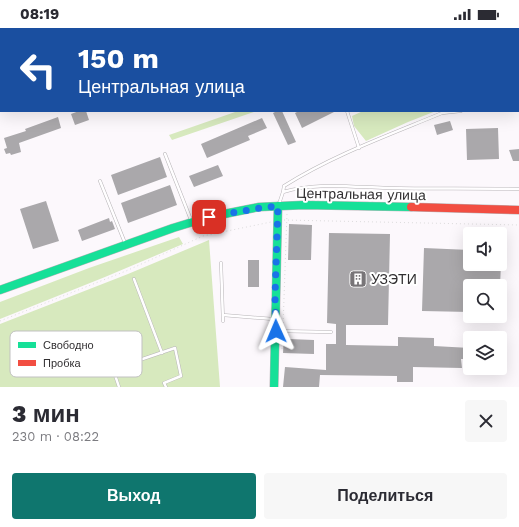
<!DOCTYPE html>
<html lang="ru">
<head>
<meta charset="utf-8">
<style>
	:root { --surface:#fff; --page:#f7f7f7; --text:#2b2b33; --muted:#7c7c81; --accent:#0f766e }
	body { margin:0; font-family:"Work Sans",sans-serif; background:var(--page); color:var(--text); height:100vh; display:flex; flex-direction:column; font-size:15px; white-space:nowrap }
	* { box-sizing:border-box; margin:0 }
	p { font-size:13px; color:var(--muted) }
	.icon { flex:none; width:22px; height:22px; fill:none; stroke:currentColor; stroke-width:2; stroke-linecap:round; stroke-linejoin:round }
	.map { position:relative; height:359px; overflow:hidden }
	.drawer { display:flex; flex-direction:column; background:var(--surface); flex:1 }
	.drawer>* { flex:none }
	.top-card { position:absolute; left:0px; top:0px; width:519px; height:84px; box-shadow:0 4px 16px #0002; background:#1a4fa0; color:#fff; overflow:hidden }
	.fabs { position:absolute; left:463px; top:199px; display:grid; gap:8px }
	.fabs a { display:grid; place-items:center; width:44px; height:44px; border-radius:4px; background:var(--surface); box-shadow:0 4px 16px #0002; font-size:20px }
	.pin { position:absolute; display:grid; place-items:center; width:34px; height:34px; color:#fff; margin:-17px; border-radius:8px; box-shadow:0 2px 6px #0006 }
	.me { position:absolute; width:44px; margin:-22px; rotate:359deg; stroke-linejoin:round; filter:drop-shadow(0 0 3px #0008) }
	.turn { display:flex; align-items:center; gap:14px; height:84px; padding:0 12px; font-size:18px }
	.turn .icon { width:52px; height:52px; stroke-width:2.5 }
	.turn b { display:block; font-size:28px; line-height:34px }
	.round { display:grid; place-items:center; flex:none; width:42px; height:42px; border-radius:4px; background:var(--page) }
	.summary { display:flex; align-items:center; justify-content:space-between; height:68px; padding:0 12px }
	h1 { font-size:24px; font-weight:800; line-height:30px }
	.action { display:flex; gap:8px; margin-top:auto; padding:8px 12px }
	.action a { flex:1; height:46px; border-radius:4px; background:var(--accent); color:#fff; font-size:16px; font-weight:800; line-height:46px; text-align:center }
	.action a+a { background:var(--page); color:var(--text) }
	.status { display:flex; justify-content:space-between; align-items:center; height:28px; padding:0 20px; background:var(--surface); direction:ltr }
	.status svg { height:11px; fill:currentColor }
	.map>svg:first-child { display:block }
	.green { fill:#d7e9be }
	.building { fill:#aaa8ab }
	.lines { fill:none; stroke-linecap:round; stroke-linejoin:round }
	.lane-casing { stroke:#b7b4b7; stroke-width:3.5 }
	.fast-casing { stroke:#b7b4b7; stroke-width:9 }
	.jam-casing { stroke:#b7b4b7; stroke-width:9 }
	.path { stroke:#dddcdd; stroke-width:1; stroke-dasharray:1 3; stroke-linecap:butt }
	.lane { stroke:#fffeff; stroke-width:2.5 }
	.fast { stroke:#16e098; stroke-width:8 }
	.jam { stroke:#f24e42; stroke-width:8 }
	.rail { stroke:#c3c2c3; stroke-width:1.5; stroke-dasharray:5 5; stroke-linecap:butt }
	.route { stroke:#1a73e8; stroke-width:7; stroke-dasharray:0 12.6 }
	.labels { text-anchor:middle; dominant-baseline:central; stroke-width:4; stroke-linejoin:round; paint-order:stroke }
	.street-label { font-size:14px; fill:#312f31; stroke:#fff }
	.poi-label { font-size:14px; fill:#312f31; stroke:#fff; text-anchor:start }
	.key { fill:#fff; stroke:#c1c1c1; stroke-width:1 }
	.key-label { font-size:11px; fill:#312f31 }
</style>
</head>
<body>
<div class="status"><b>08:19</b><svg viewBox="0 0 49 12"><path d="M0 12V9h3v3zM5 12V6h3v6zM10 12V3h3v9zM15 12V0h3v12zM26 1h20v11H26zM47 4h2v5h-2z"/></svg></div>
<div class="map">
<svg width="519" height="359" viewBox="0 0 519 359">
	<rect width="100%" height="100%" fill="#fcf8fc"/>
	<path class="green" d="M238,83h19l-85,29 -3,-5z
		M363,83h73l-28,11 -42,19 -12,-15 -2,-10z
		M179,209l4,7 -78,33 -105,42v-17l89,-34z
		M209,212l11,147h-220v-63l128,-50z"/>
	<path class="building" d="M79,83h7l3,9 -14,5 -4,-11z
		M277,83h5l14,31 -8,3 -15,-32z
		M299,83h37l-34,17 -7,-15z
		M58,89l3,11 -42,15 2,9 -10,3 -1,-2 -4,1 -2,-5 3,-1 -3,-10 22,-7 -1,-2z
		M262,90l5,10 -19,8 2,4 -43,18 -6,-14z
		M450,93l3,9 -16,5 -3,-10z
		M498,100l1,31 -32,1 -1,-31z
		M519,121v12h-6l-4,-11z
		M160,129l7,20 -49,18 -7,-20z
		M218,137l5,11 -29,11 -5,-11z
		M170,157l7,20 -49,18 -7,-20z
		M46,173l13,40 -26,8 -13,-40z
		M109,190l1,4 2,-1 3,8 -33,12 -4,-11z
		M289,196l23,1 -1,35h-23z
		M329,205l61,1 -2,91h-42v20l52,1v-9l36,1v8l36,2v11h-9l1,9 -49,-1v15h-16v-6l-77,-1 -1,12h-36l2,-20 41,3v-26h10v-20l-9,-1z
		M424,220l46,2v14h31l-1,22h-30v26l-48,-1z
		M248,232h11v27h-11z
		M284,307l5,1v3l25,1v14l-31,-1z"/>
	<g class="lines">
		<defs>
			<path id="lane" d="M395,1l2,-1
				M518,67l1,-1
				M347,83l12,37
				M165,126l26,66
				M100,153l25,62
				M283,164c34,-10 70,-5 104,-4 44,1 88,0 132,1
				M279,176l4,-12 1,-6c49,-31 105,-51 158,-73l19,-2
				M221,235l2,58
				M134,251l28,74
				M223,287l50,4
				M276,303l55,1
				M119,359l-6,-18 62,-21 6,28 -17,7 2,4"/>
			<path id="fast" d="M0,262l173,-62 36,-11 50,-10 45,-2 107,2
				M274,359l4,-181"/>
			<path id="jam" d="M411,179l108,3"/>
		</defs>
		<use href="#lane" class="lane-casing"/>
		<use href="#fast" class="fast-casing"/>
		<use href="#jam" class="jam-casing"/>
		<path class="path" d="M284,192l235,5
			M0,293l126,-50 77,-35 68,-14
			M283,299l4,-114
			M282,321v-14"/>
		<use href="#lane" class="lane"/>
		<use href="#fast" class="fast"/>
		<use href="#jam" class="jam"/>
		<path class="rail" d="M0,1l4,-1
			M138,1l2,-1
			M150,1l3,-1
			M0,50h1"/>
	</g>
	<g class="lines">
		<path class="route" d="M209,189l51,-9 18,-2 -3,91 1,34"/>
	</g>
	<defs>
		<symbol id="building-square" viewBox="-11 -11 22 22"><rect x="-9" y="-9" width="18" height="18" rx="4" fill="#787578" stroke="#fff"/><path d="M-4-6H4V6H1V3H-1V6H-4ZM-2.5-4.3h1.7v1.8h-1.7ZM.8-4.3h1.7v1.8H.8ZM-2.5-1h1.7V.8h-1.7ZM.8-1h1.7V.8H.8Z" fill="#fff"/></symbol>
	</defs>
	<g fill-rule="evenodd">
		<use href="#building-square" x="348" y="241" width="20" height="20"/>
	</g>
	<g class="labels">
		<g class="street-label">
			<text transform="translate(361 166) rotate(1)">Центральная улица</text>
		</g>
		<g class="poi-label">
			<text x="371" y="251">УЗЭТИ</text>
		</g>
	</g>
	<rect x="10" y="303" width="132" height="46" rx="6" class="key"/>
	<rect x="18" y="314" width="18" height="6" fill="#16e098"/>
	<rect x="18" y="332" width="18" height="6" fill="#f24e42"/>
	<g class="key-label">
		<text x="43" y="321">Свободно</text>
		<text x="43" y="339">Пробка</text>
	</g>
</svg>
<div class="fabs">
<a><svg class="icon" aria-label="sound" viewBox="0 0 24 24"><path d="M4 9h4l5-4v14l-5-4H4zM17 9q2 3 0 6"/></svg></a>
<a><svg class="icon" aria-label="search" viewBox="0 0 24 24"><circle cx="10" cy="10" r="6"/><path d="M15 15l6 6"/></svg></a>
<a><svg class="icon" aria-label="layers" viewBox="0 0 24 24"><path d="M12 4l9 5-9 5-9-5zM3 14l9 5 9-5"/></svg></a>
</div>
<div class="pin" style="left:209px;top:189px;background:#d93025"><svg class="icon" aria-label="arrive" viewBox="0 0 24 24"><path d="M6 21V4h12l-3 4 3 4H6"/></svg></div>
<svg class="me" style="left:276px;top:303px" viewBox="-20 -20 40 40"><path d="M0-17L14 15 0 8-14 15z" fill="#1a73e8" stroke="#fff" stroke-width="4"/></svg>
<div class="top-card">
<div class="turn"><svg class="icon" aria-label="left" viewBox="0 0 24 24"><path d="M17 20v-9H6M10 6l-5 5 5 5"/></svg><div><b>150 m</b>Центральная улица</div></div>
</div>
</div>
<section class="drawer">
<div class="summary"><div><h1>3 мин</h1><p>230 m · 08:22</p></div><a class="round"><svg class="icon" aria-label="close" viewBox="0 0 24 24"><path d="M6 6l12 12M18 6L6 18"/></svg></a></div>
<div class="action"><a>Выход</a><a>Поделиться</a></div>
</section>
</body>
</html>
